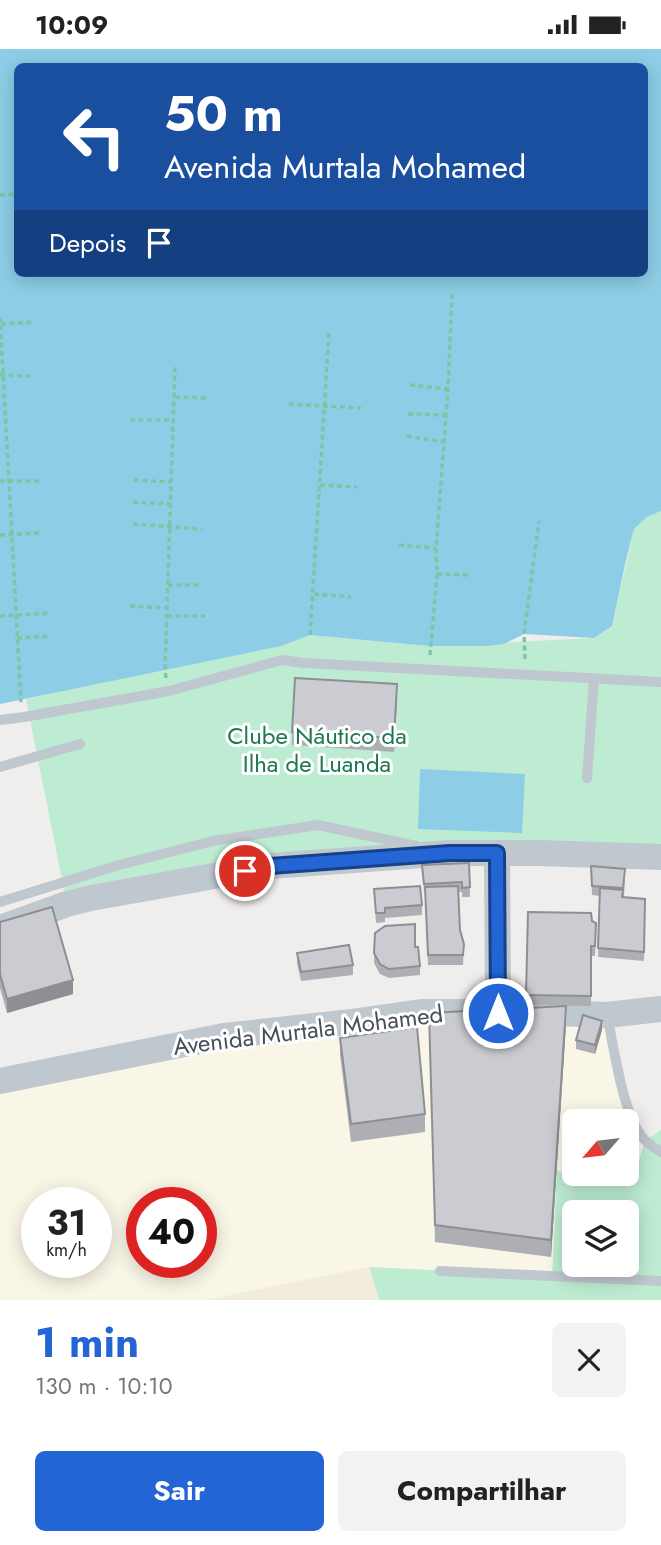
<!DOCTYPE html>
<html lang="pt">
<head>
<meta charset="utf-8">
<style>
	:root { --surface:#fff; --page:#f2f2f2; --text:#222; --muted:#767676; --accent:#2365d4 }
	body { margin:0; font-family:Jost,sans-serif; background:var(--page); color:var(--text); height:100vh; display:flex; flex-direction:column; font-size:26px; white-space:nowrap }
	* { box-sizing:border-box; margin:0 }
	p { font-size:23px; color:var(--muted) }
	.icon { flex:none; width:38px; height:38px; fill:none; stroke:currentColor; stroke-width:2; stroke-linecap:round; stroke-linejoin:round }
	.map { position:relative; height:1251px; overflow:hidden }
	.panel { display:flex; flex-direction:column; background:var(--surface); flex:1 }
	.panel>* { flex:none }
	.guide { position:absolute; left:14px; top:14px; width:634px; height:214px; border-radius:10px; box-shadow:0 4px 18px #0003; background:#1a4fa0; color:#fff; overflow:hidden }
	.needle { width:46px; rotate:242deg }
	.tools { position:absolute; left:562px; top:1060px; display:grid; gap:14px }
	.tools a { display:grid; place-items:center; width:77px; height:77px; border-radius:10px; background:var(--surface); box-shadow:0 4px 18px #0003; font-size:35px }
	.speed { position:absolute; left:21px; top:1138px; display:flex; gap:14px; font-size:35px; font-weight:700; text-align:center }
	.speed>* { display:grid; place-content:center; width:91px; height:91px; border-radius:50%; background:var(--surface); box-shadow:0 4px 18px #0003; line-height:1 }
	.speed small { font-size:18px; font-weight:400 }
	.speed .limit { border:10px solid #d22; background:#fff; color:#111 }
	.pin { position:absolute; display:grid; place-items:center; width:60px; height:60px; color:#fff; margin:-30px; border:4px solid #fff; border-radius:50%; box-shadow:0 2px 7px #0007 }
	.me { position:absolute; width:77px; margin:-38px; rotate:0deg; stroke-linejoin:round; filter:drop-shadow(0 0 5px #0008) }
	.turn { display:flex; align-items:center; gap:24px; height:147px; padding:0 35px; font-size:32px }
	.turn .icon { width:91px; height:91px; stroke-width:2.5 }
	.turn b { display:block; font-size:49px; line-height:60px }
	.then { display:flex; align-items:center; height:66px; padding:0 35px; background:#0003; gap:14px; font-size:26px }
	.round { display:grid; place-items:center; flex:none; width:74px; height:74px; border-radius:10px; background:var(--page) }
	.summary { display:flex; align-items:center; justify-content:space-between; height:119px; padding:0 35px }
	h1 { font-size:42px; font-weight:700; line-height:52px; color:var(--accent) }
	.button { display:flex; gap:14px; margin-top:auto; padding:14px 35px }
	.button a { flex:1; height:80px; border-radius:10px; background:var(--accent); color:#fff; font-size:28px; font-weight:700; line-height:80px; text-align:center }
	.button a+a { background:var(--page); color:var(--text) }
	.status { display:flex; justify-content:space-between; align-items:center; height:49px; padding:0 35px; background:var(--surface); direction:ltr }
	.status svg { height:19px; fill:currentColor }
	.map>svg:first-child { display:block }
	.commercial { fill:#faf6e7; fill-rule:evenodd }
	.green { fill:#bdecd2; fill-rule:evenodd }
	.sand { fill:#f1ecde }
	.water { fill:#8dcee6; fill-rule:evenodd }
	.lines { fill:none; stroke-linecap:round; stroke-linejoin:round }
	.path { stroke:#78c7a5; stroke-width:3.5; stroke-dasharray:5 3.5; stroke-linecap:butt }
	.service { stroke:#bfc7cf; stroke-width:10 }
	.tertiary { stroke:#bfc7cf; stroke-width:26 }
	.wall { fill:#aeafb5 }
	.shaded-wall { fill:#8d8f93 }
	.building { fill:#caccd2; stroke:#8d8f93; stroke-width:2 }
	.route-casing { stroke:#17428a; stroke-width:18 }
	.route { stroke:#2365d4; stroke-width:12 }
	.labels { text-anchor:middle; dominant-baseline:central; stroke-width:6; stroke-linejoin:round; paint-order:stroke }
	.park-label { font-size:24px; fill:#1c764f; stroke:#fff }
	.street-label { font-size:24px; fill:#474f59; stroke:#fff }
</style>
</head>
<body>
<div class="status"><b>10:09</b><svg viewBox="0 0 49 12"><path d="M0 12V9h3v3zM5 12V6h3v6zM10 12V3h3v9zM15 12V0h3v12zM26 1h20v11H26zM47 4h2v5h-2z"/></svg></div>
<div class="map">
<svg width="661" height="1251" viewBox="0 0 661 1251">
	<rect width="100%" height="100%" fill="#f0eded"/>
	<path class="commercial" d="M607,966l18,85 20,41 -13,42 -53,-9h47v-52h-52v51l-17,-2 -4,105 -184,-9 -163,33h-206v-218l300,-55zM37,1153h59v60h-59zM142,1153h59v60h-59z"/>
	<path class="green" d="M661,462v346l-211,-4 -383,51 -41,-205 284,-64 120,11 164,-8 18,-12 22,-97 13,-12z
		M661,1081v170h-282l-10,-33 183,9 5,-105 75,12 13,-42zM574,1164h52v52h-52z"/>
	<path class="sand" d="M369,1218l10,33h-173z"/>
	<path class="water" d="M0,0h661v462l-14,6 -13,12 -8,31 -14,66 -18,12 -70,-4 -20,10 -17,2h-58l-119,-11 -29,11 -281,58zM18,18h626v206h-626z
		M420,720l105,5 -3,59 -104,-4z"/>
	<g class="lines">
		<path class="path" d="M0,146l18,-1
			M0,268l21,385
			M1,275l33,-2
			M0,326l34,1
			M410,336l38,4
			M175,348l33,1
			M289,355l72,4
			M408,365l38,1
			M130,371h43
			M407,387l37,6
			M134,431l37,2
			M0,432h39
			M320,436l37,2
			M133,453l38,2
			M133,475l69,5
			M0,486l41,-2
			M399,496l37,3
			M437,525l31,1
			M168,536h34
			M314,545l37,3
			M130,557l37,2
			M0,567l49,-3
			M167,567h38
			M310,586l19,-303
			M17,589l33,-2
			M430,606l7,-81 -1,-26 12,-159 4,-95
			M525,610l-1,-25 15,-113
			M166,629l-1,-8 10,-304"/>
		<path class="service" d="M0,671l24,-3 145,-26 113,-31 22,3 357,19
			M0,718l80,-23
			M587,729l7,-99
			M0,853l119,-37 94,-24 105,-16 98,21
			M607,966c7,32 16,106 40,127 4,4 10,7 14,10
			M440,1222l221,10"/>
		<path class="tertiary" d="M497,804l1,159
			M0,879l67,-24 24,-6 179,-32 180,-13h89l122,4
			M531,963l76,3 54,-6
			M0,1032l224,-45 127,-14 70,-10h65"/>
	</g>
	<path class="wall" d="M397,649l-3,54 -102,-7v-13z
		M469,814l1,34h-8v-5h-4l2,38 4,14 -1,21h-35l-3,-72h-1l-2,-28z
		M591,817l34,13 -1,18 21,2 -1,62 -46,-4 2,-61 -8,-1z
		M374,840l48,16v10l-37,3v4l-9,1z
		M528,863l64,9 4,11 -1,24h-4v50l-65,-1z
		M0,873l73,72 -66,19 -7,-25z
		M415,898l5,19v9l-31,3 -9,-4 -6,-11v-10z
		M297,904l56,12v10l-52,6 -4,-18z
		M566,975l-15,233 -116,-15 -6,-212z
		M602,981l-7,24 -19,-5v-9z
		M340,989l85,76v18l-74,10 -11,-87z"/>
	<path class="shaded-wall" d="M397,635v14l-3,54v-14z
		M73,931v14l-66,19v-14z
		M566,957v18l-15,233v-17z
		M602,972v9l-7,24v-9z"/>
	<path class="building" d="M295,629l102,6 -3,54 -102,-6z
		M469,814l1,24 -8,1v-6l-38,2 -2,-19z
		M591,817l34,3 -2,19 -31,-2z
		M420,837l2,19 -37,3v5h-9l-2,-24z
		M458,837l2,44 4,14 -1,11h-35l-3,-68z
		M600,839l23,2 -1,7 23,2 -1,53 -46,-4z
		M52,858l21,73 -66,19 -7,-25v-52z
		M528,863l63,1 1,8 4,2 -1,23h-4v50l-65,-1z
		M415,875v23h3l2,19 -31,3 -9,-5 -6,-11 1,-20 10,-7z
		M349,896l4,20 -52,7 -4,-19z
		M566,957l-15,234 -116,-15 -6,-212z
		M583,966l19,6 -7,24 -19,-5z
		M417,978l8,87 -74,10 -11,-86z"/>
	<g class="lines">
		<defs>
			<path id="route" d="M245,822l25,-5 180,-13h47l1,160"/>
		</defs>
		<use href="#route" class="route-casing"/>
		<use href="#route" class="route"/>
	</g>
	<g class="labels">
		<g class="park-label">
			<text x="317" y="686">Clube Náutico da<tspan x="317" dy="28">Ilha de Luanda</tspan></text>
		</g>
		<g class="street-label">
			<text transform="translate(308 981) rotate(-7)">Avenida Murtala Mohamed</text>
		</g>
	</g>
</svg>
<div class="tools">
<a><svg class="needle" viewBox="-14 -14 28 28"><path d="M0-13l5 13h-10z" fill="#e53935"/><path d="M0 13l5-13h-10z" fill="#767676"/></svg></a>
<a><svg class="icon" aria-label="layers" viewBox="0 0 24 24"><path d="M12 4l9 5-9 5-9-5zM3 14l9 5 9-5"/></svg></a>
</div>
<div class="speed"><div>31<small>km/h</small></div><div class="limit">40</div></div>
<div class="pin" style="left:245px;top:822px;background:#d93025"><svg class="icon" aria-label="arrive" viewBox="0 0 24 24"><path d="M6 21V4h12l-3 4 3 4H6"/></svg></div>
<svg class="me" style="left:498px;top:964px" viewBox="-20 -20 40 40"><circle r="17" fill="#2365d4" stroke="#fff" stroke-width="3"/><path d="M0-11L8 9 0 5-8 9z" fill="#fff"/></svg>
<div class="guide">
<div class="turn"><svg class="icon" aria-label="left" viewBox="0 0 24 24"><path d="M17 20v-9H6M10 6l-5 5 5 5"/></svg><div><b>50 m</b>Avenida Murtala Mohamed</div></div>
<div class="then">Depois<svg class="icon" aria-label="arrive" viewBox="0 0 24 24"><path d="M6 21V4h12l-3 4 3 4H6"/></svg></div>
</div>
</div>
<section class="panel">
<div class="summary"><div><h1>1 min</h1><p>130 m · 10:10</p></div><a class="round"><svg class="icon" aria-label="close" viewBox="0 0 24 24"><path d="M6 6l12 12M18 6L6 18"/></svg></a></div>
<div class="button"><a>Sair</a><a>Compartilhar</a></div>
</section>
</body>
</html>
